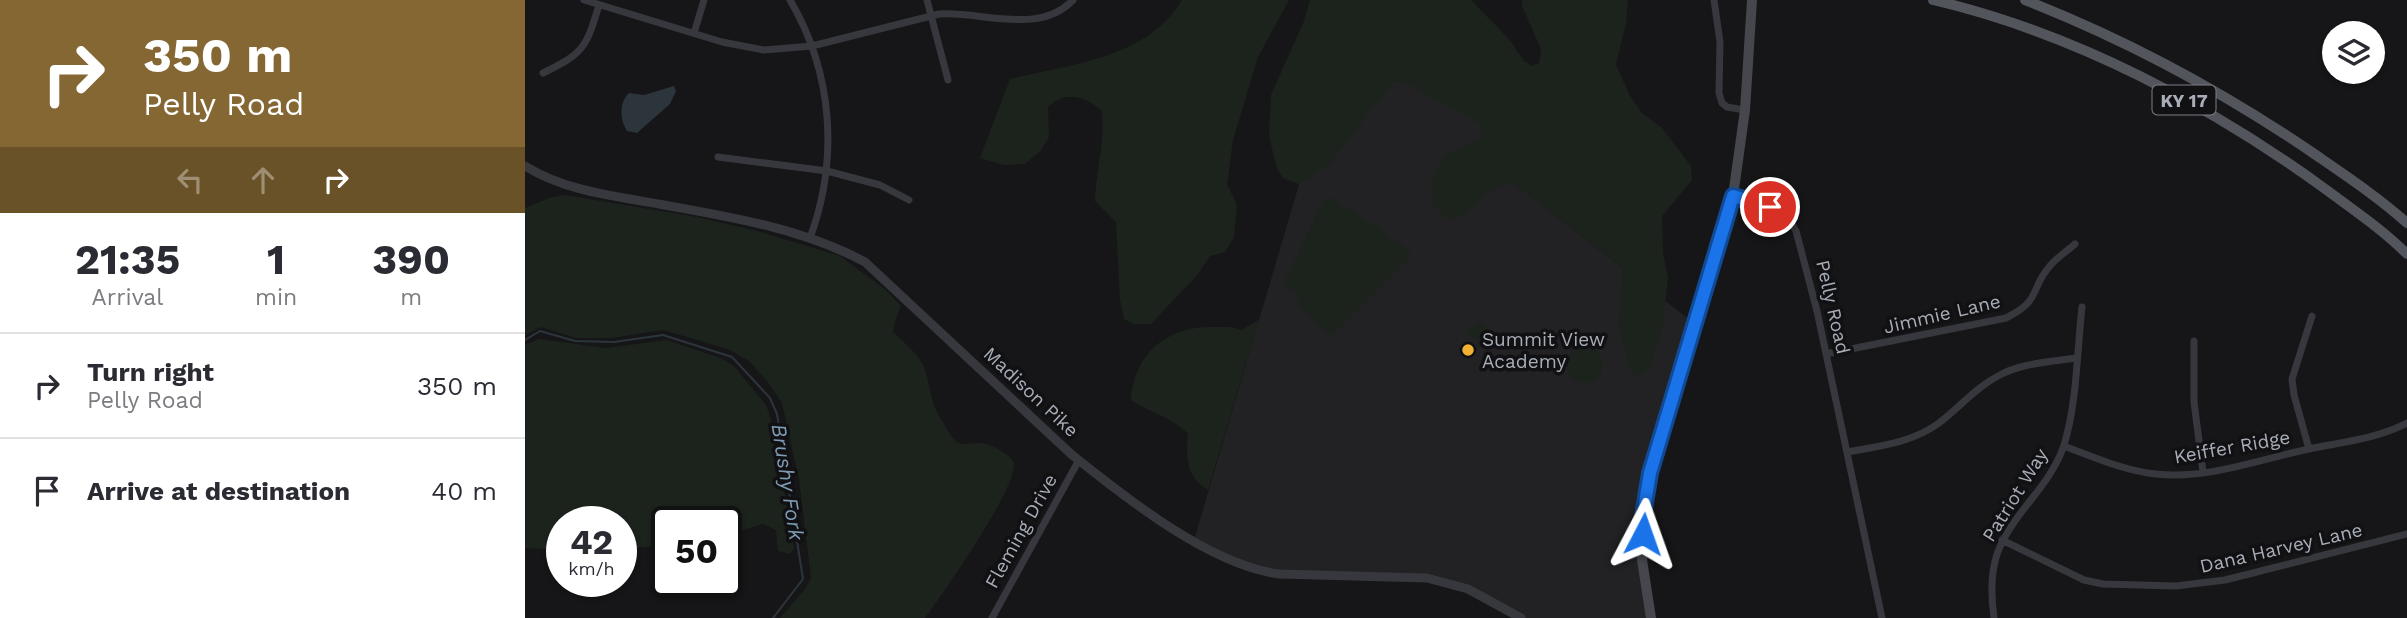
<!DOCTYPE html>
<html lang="en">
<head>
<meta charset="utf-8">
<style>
	:root { --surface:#fff; --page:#f7f7f7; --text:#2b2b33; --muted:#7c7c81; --line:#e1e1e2 }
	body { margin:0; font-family:"Work Sans",sans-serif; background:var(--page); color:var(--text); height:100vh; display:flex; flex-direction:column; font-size:26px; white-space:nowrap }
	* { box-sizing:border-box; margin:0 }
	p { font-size:23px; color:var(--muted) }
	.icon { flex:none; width:38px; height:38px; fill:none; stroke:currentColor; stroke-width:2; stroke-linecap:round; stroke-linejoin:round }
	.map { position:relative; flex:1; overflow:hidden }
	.details { display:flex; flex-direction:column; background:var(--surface); width:525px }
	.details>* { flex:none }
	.top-card { background:#856733; color:#fff; overflow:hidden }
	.controls { position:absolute; left:1797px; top:21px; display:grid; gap:14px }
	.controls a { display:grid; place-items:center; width:63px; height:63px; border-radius:50%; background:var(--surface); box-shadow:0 2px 5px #0004; font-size:35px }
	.speed { position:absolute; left:21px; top:506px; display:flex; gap:14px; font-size:35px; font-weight:700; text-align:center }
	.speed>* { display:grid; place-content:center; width:91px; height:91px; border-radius:50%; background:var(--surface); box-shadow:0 2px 5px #0004; line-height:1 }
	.speed small { font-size:18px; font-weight:400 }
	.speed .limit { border:4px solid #111; border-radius:10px; background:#fff; color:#111 }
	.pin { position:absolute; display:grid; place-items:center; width:60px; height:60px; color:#fff; margin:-30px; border:4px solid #fff; border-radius:50%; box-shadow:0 2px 7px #0007 }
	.me { position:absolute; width:77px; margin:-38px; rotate:4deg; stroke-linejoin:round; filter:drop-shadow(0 0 5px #0008) }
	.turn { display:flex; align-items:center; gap:24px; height:147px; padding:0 28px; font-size:32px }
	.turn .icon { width:91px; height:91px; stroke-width:2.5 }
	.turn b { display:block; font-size:49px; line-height:60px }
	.lanes { display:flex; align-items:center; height:66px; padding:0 28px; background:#0003; justify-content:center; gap:35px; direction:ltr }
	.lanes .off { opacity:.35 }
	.eta { display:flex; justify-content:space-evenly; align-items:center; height:119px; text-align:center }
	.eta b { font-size:42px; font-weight:700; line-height:49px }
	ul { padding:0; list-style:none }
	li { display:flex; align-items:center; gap:21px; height:105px; padding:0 28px; border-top:2px solid var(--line) }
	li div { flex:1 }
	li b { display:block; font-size:26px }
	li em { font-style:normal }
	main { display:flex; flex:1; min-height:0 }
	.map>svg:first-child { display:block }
	.built { fill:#222225 }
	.green { fill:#1c231d }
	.water { fill:#2c353c }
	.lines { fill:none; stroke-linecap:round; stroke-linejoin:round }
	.stream { stroke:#2c353c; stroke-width:2 }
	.minor { stroke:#37383d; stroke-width:7 }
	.tertiary { stroke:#37383d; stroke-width:9 }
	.secondary { stroke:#45474d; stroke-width:10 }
	.primary { stroke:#53555c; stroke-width:10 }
	.route-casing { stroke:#114b97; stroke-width:18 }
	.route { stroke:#1a73e8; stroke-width:12 }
	.poi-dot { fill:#f2b134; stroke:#111113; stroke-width:2.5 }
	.labels { text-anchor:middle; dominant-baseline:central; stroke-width:7; stroke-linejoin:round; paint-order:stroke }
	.shield { fill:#111113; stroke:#7b7e86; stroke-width:2 }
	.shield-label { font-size:18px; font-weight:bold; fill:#a8adb8 }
	.street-label { font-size:19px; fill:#a8adb8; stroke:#111113 }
	.poi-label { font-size:19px; fill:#a8adb8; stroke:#111113; text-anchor:start }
	.water-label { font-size:21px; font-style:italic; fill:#7f9bb3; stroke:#111113 }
</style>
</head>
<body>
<main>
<section class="details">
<div class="top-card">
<div class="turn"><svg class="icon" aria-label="right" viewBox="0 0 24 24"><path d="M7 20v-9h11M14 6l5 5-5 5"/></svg><div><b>350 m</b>Pelly Road</div></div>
<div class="lanes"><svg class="icon off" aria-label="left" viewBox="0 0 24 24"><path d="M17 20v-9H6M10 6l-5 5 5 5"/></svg><svg class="icon off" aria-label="ahead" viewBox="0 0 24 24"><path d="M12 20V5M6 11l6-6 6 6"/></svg><svg class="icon" aria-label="right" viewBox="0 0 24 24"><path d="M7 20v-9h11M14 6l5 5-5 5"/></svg></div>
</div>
<div class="eta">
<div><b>21:35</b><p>Arrival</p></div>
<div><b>1</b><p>min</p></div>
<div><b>390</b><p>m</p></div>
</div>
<ul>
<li><svg class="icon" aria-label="right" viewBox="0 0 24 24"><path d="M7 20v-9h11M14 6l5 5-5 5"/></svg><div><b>Turn right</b><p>Pelly Road</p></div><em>350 m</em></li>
<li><svg class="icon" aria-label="arrive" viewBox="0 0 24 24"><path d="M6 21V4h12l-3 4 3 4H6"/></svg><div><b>Arrive at destination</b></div><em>40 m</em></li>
</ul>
</section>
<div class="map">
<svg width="1882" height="618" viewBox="0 0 1882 618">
	<rect width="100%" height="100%" fill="#161618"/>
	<path class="built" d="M817,39l152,82 -9,40 210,163 -51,184 7,110h-130l-69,-35 -190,-11 -68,-32z"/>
	<path class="green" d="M657,0h107l-31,57 -25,83 -6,45 10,20 -3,32 -9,15 -15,4 -12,18 -47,50h-17l-10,-5 -4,-19 -4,-78 -21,-21c1,-32 10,-57 7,-90 -16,-15 -37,-21 -54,-4l1,30 -8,13 -16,14 -21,1 -24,-7 30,-79c59,-14 138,-21 172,-79z
		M785,0h161l38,39 15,22 8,5 7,-3 2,-14 -19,-43v-6h106l-2,23 -10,42 14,31 12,17 20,15 29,38 1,14 -30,36 1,38 5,23 -6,54 -12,35 -8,10 -4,1 -7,-6 -13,-45 5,-58 -109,-84 -16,2 -42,33 -11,-2 -13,-14 -1,-24 16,-25 33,-16 1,-14 -77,-42h-11l-64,83 -30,19 -16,-6 -6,-9 -8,-33 2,-41 33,-74z
		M40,195l132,22 60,14 83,25 45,33 16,17 -6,15 -2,11c9,9 23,20 29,31 6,12 7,24 10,36 3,12 13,27 20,38 9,12 17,5 29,6 10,1 27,10 32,18 10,19 -73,137 -88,157h-145l26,-30 5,-10 -12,-99 -17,-76 -16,-23 -17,-19 -21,-12 -65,-19 -51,8h-36l-35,-11 -16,8v-127l24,-10z
		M808,198l39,27 2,-1 38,29 -4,4 1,2 -78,78 -35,-35 5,-6 -18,-11 40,-84z
		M734,320l-51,170c-22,-14 -22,-31 -20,-56 -16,-17 -38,-21 -57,-34 3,-47 36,-74 82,-73 9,0 19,-1 28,3z
		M953,320l9,8 4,8 -9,10 -15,-14z
		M14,339l67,9 61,-8 56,19 12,8 31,38 7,21 21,122 -4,6 -12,-3 -2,-21 -13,-6 -37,11v-13h-59v22l-46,6v-28h-59v28l-37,-2v-203z
		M1042 365a18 18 0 1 1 36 0a18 18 0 1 1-36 0Z"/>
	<path class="water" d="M149,86l2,5 -6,13 -33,29 -10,-2c-7,-11 -8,-29 2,-38l15,2z"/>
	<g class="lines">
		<path class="stream" d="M0,340l15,-9 35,10 39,1 49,-7 69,22 38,41 7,16 26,165 -30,39"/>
		<path class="minor" d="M59,0l138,42 42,8 48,-4 127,-32c43,-3 100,22 134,-14
			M265,0c43,73 49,159 20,238
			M402,0l21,80
			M1189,0l6,42 -1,51 3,10 5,4 18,3
			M169,33l10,-33
			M18,73c41,-20 43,-25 56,-68
			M193,157l109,14 53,14 29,15
			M1208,196l37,11 17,9 9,15 21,80 65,307
			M1669,341v61l9,70
			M1301,354l180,-36c36,-18 23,-27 43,-51 7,-9 18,-16 26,-23
			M1539,446c29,11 61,25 92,28 51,6 104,-15 153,-25 33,-7 67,-10 98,-26
			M1784,449l-15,-54 -2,-16 20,-63
			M1322,452c32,-6 65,-9 92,-29 20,-15 36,-35 59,-47 23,-13 52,-14 78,-18
			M1477,540l82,40 19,4 73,2 49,-6 182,-46
			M467,618l87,-158
			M1469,618c-8,-58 5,-78 40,-122 12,-15 24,-32 30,-51 13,-42 13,-94 18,-138"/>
		<path class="tertiary" d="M0,166c42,26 91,30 139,39 68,12 139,24 201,57l206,192c54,43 138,111 208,120l148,4 41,11 53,29"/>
		<path class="secondary" d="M1126,618l-9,-58 4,-68 18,-70 54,-170 15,-56 12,-86 7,-110"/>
		<path class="primary" d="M1408,0c141,33 279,106 395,191 27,20 55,39 79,63
			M1500,0c102,40 197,91 288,153 32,22 65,44 94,70"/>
	</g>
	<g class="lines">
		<defs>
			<path id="route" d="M1118,534l1,-25 6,-36 83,-277 37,11"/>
		</defs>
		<use href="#route" class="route-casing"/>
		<use href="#route" class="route"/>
	</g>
	<circle class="poi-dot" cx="943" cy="350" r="7"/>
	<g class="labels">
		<rect class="shield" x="1627.5" y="85.5" width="63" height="29" rx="5"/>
		<g class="shield-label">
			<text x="1659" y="100">KY 17</text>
		</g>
		<g class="street-label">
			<text transform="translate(1308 307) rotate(77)">Pelly Road</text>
			<text transform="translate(1417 314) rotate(-13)">Jimmie Lane</text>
			<text transform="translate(506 392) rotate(43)">Madison Pike</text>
			<text transform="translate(1707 447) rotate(-10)">Keiffer Ridge</text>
			<text transform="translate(1490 495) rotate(-58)">Patriot Way</text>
			<text transform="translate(496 531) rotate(-61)">Fleming Drive</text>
			<text transform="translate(1756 548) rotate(-13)">Dana Harvey Lane</text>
		</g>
		<g class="poi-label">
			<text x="957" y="339">Summit View<tspan x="957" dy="22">Academy</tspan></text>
		</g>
		<g class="water-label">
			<text transform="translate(263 482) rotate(81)">Brushy Fork</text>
		</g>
	</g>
</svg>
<div class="controls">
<a><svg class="icon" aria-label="layers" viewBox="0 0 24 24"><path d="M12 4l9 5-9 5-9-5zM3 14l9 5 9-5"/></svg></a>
</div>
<div class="speed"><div>42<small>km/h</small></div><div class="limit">50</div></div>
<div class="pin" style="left:1245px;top:207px;background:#d93025"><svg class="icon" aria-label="arrive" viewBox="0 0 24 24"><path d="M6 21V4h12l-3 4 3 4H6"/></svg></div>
<svg class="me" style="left:1118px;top:534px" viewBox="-20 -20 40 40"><path d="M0-17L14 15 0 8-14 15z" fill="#1a73e8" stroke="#fff" stroke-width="4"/></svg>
</div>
</main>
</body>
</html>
